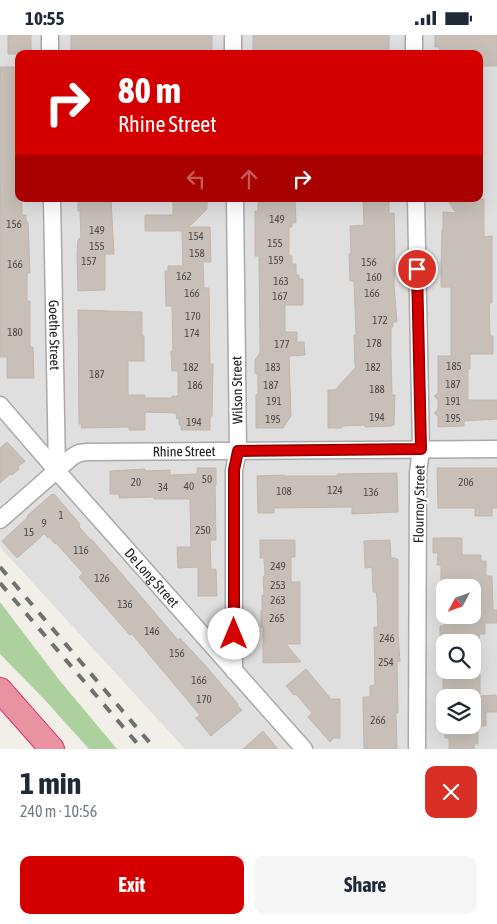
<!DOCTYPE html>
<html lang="en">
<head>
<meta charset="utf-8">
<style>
	:root { --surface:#fff; --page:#f6f6f7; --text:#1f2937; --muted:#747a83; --accent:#d40000 }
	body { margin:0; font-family:"Asap Condensed",sans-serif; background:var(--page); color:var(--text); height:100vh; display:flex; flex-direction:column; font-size:19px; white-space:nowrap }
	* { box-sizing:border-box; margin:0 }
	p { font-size:16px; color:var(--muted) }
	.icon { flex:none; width:28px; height:28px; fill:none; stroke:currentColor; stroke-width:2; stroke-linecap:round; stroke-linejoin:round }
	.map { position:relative; height:714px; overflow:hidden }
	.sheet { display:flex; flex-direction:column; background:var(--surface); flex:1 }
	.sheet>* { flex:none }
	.guide { position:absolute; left:15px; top:15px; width:468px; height:152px; border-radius:10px; box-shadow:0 5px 20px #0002; background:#d40000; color:#fff; overflow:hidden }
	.needle { width:32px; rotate:229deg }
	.tools { position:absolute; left:436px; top:544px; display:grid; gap:10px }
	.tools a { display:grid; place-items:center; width:45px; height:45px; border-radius:10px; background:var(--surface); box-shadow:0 5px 20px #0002; font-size:25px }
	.pin { position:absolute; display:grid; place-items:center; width:42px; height:42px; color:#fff; margin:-21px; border:2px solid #fff; border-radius:50%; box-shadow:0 1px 5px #0007 }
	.me { position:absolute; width:55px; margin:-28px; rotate:0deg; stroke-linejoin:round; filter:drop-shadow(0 0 4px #0008) }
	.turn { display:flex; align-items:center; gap:18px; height:105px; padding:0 20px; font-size:22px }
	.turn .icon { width:65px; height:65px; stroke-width:2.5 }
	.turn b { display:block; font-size:35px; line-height:42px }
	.lanes { display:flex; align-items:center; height:48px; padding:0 20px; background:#0003; justify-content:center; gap:25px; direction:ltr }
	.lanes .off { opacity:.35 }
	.round { display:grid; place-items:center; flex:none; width:52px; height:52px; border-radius:10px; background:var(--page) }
	.overview { display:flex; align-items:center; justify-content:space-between; height:85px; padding:0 20px }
	h1 { font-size:30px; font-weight:700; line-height:38px }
	.button { display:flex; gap:10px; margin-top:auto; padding:10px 20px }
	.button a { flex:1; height:58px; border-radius:10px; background:var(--accent); color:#fff; font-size:20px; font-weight:700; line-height:58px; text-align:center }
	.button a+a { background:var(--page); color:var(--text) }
	.status { display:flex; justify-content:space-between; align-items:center; height:35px; padding:0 25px; background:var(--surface); direction:ltr }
	.status svg { height:14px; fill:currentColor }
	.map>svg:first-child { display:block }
	.residential { fill:#e0dfdf; fill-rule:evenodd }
	.forest { fill:#add19e }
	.building { fill:#c7bfb8; stroke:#c4b6ab }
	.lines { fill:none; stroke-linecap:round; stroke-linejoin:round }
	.minor-casing { stroke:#a9a9a9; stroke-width:19 }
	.highway-casing { stroke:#dc2a67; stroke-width:26 }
	.minor { stroke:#fff; stroke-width:16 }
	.highway { stroke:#e892a2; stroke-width:24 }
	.rail { stroke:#707070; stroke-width:4; stroke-dasharray:10 10; stroke-linecap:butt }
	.route-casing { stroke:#8a0000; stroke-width:12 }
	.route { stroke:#d40000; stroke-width:9 }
	.labels { text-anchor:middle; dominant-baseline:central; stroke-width:4.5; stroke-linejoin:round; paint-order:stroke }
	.number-label { font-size:11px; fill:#4b4948 }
	.street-label { font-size:14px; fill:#222; stroke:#fff }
</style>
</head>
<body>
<div class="status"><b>10:55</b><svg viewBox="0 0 49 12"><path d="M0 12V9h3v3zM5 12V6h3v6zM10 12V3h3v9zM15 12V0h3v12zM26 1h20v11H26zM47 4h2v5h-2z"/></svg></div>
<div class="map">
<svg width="497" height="714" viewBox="0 0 497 714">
	<rect width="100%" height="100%" fill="#f2efe9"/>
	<path class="residential" d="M0,0h497v714h-312l-185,-202zM19,19h460v145h-460zM445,552h27v28h-27zM445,608h27v27h-27zM445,662h27v28h-27z"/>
	<path class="forest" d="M0,567l60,79 57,68h-28l-45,-50 -44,-45z"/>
	<path class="building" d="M8,0h23v19h-23z
		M71,0h141v19h-121v-2h-20z
		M253,0h136v19h-115v-2h-21z
		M435,0h62v31h-18v-12h-24v-2h-15l-1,-5h-4z
		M0,32h19v132h3v16h4v7h2l2,51h-3v28h3v46h3l1,31h-27v-21h-7z
		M78,164h33l3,55h-9v36l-27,1 -1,-36 1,-15 3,-3 -1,-26h-2z
		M173,164h34v10l-18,18h21l1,35h-8l1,26h5l1,76h3l-1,52h-2v14h-29v-5h-2v-7l-2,1 -1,-6 -31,-1v18h-16v-3l-48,1 1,-4h-3l-1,-114 64,2v24h2v25h-16v34h17v3h27v-2h6v-25h-6l-1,-20h2l-1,-45h-6l-1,-35h3v-5h15l-1,-35h-37v-16h28z
		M258,164h37l1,24h-4v4h-3v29h3v8h4v11h3v4h4v26h-18v27h12v10h7l1,13 -16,1 2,60 -8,12h-27v-33l2,-2v-17l-3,-3v-13l5,-7v-11l-1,-86h-4v-45h3z
		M363,164h26v14h5l1,35 -1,37 3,37h-4v5h-2v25l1,43h3l-1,30h-2v1l-27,1v-2l-22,1 -2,2h-13v-38h7l21,-23h-1l-1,-32h2l-2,-54h-4l-1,-27h2l-1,-28 14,-1z
		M447,164h37v38l8,-1v67h-3l1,33h3v18h-23v15h-2v31h29v19l-33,2v5l-26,1v-11l-4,-3 4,-4v-9l-4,-4 4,-3v-37h13v-69h-10v-20l1,-37h1v-18l13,1z
		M7,407l18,19 -7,6 1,2 -7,6 -2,-1 -10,9v-35z
		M197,433h19v17h-1l1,55h-6l1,29h5l1,27h-19v-29l-20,1 -1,-21h14l-1,-48h-36v-2l-35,1v-4h-9v-23l35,-2v2l25,-1v5l27,-1z
		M437,433h60v40h-5v8h-17v-8h-37z
		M397,438l1,39 -46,2v-7l-78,1v5h-16l-1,-37 27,-1v1h53v-2z
		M52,459l1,1 1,-1 26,30 -1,3 12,13h1l29,33 57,67 2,-2 24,26 34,40 -1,1 5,5 -31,26 -15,-18 4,-3 -68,-81 -2,1 -51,-58 4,-4 -27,-30 -1,1 -6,-7 -1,1 -4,-4 -27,24 -15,-17 26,-24 -1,-1z
		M433,503h29v17h19v6h5v15h6l1,34h4v13h-12v11h-6l1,9h-40v-17h4v-11h28v-28h-31v-22h-4l1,-12h-5z
		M260,505h35v17h-4v25h9v62h-14l15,18 -38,1v-36h-2v-17h1v-15h2l-1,-18 2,-2 -1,-17h-4z
		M390,505l1,18h4l1,1h2v74l2,29 -3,-1 1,52h-2l1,36h-33l-1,-52h7v-11l5,-1 -1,-58h4l-1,-28 -1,-7h-3l-1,-25 -7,1 -1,-27z
		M306,634l25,30h9v39h-6l-4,4 -22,-25 4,-4 -16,-19 -2,1 -8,-9z
		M443,635h37v26l16,-1v2h1v15h-11v14h-8v18h-4v5h-25v-11h-4l-1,-13h28v-28h-17v-1h-12z
		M263,696l15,18h-35z"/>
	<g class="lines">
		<defs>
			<g id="minor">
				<path d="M50,0v19"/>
				<path d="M233,0v19"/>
				<path d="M414,0v19"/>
				<path id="s1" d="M52,164l5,272"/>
				<path d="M416,164l5,250 -3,24 -1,276"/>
				<path id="s2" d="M0,370l57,66 247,278"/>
				<path id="s3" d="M0,485l72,-63 7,-4 8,-1 410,-3"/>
				<path d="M234,636v-201l4,-19 -3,-252"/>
			</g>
			<path id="highway" d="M0,655l52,59"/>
		</defs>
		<use href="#minor" class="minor-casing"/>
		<use href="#highway" class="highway-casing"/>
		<use href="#minor" class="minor"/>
		<use href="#highway" class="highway"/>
		<path class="rail" d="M0,532l155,182
			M0,548l142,166"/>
	</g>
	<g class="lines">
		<defs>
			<path id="route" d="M234,599v-164l4,-19 183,-2 -4,-180"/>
		</defs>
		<use href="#route" class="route-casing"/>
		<use href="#route" class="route"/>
	</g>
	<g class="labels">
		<g class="number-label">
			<text x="277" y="184">149</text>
			<text x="14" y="189">156</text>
			<text x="97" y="195">149</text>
			<text x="196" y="201">154</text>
			<text x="275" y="208">155</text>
			<text x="97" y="211">155</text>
			<text x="197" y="218">158</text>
			<text x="276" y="225">159</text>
			<text x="89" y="226">157</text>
			<text x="369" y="227">156</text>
			<text x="15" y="229">166</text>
			<text x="184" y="241">162</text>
			<text x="374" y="242">160</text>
			<text x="281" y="246">163</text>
			<text x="192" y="258">166</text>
			<text x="372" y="258">166</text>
			<text x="280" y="261">167</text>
			<text x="193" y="281">170</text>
			<text x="380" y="285">172</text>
			<text x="15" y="297">180</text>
			<text x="192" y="298">174</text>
			<text x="374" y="308">178</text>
			<text x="282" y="309">177</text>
			<text x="454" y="331">185</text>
			<text x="191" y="332">182</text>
			<text x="273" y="332">183</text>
			<text x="373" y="332">182</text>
			<text x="97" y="339">187</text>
			<text x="453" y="349">187</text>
			<text x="195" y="350">186</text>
			<text x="271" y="350">187</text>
			<text x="377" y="354">188</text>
			<text x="274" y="366">191</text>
			<text x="453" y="366">191</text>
			<text x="377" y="382">194</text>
			<text x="453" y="383">195</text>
			<text x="273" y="384">195</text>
			<text x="194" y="387">194</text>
			<text x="207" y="444">50</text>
			<text x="136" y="447">20</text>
			<text x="466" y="447">206</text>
			<text x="189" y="451">40</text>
			<text x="163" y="452">34</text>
			<text x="335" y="455">124</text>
			<text x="284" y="456">108</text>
			<text x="371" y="457">136</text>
			<text x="61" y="480">1</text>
			<text x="44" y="488">9</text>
			<text x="203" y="495">250</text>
			<text x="29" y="497">15</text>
			<text x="81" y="515">116</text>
			<text x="278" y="531">249</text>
			<text x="102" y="543">126</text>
			<text x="278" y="550">253</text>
			<text x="278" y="565">263</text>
			<text x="125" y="569">136</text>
			<text x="277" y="583">265</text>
			<text x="152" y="596">146</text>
			<text x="387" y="603">246</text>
			<text x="177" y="618">156</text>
			<text x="386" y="627">254</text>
			<text x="199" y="645">166</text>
			<text x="204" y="664">170</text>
			<text x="378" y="685">266</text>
		</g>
		<g class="street-label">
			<text stroke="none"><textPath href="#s1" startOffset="136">Goethe Street</textPath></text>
			<text transform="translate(237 355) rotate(-91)">Wilson Street</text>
			<text stroke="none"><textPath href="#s3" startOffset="209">Rhine Street</textPath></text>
			<text transform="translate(419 469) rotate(-89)">Flournoy Street</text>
			<text stroke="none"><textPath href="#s2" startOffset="230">De Long Street</textPath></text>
		</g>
	</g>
</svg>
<div class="tools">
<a><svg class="needle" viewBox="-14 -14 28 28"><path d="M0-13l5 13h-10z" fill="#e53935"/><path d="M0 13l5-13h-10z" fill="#747a83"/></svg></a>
<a><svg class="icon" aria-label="search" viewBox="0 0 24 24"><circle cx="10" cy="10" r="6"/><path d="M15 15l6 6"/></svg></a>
<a><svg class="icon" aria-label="layers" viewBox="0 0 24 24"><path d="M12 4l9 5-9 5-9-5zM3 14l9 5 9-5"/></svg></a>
</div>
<div class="pin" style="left:417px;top:234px;background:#d93025"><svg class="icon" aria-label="arrive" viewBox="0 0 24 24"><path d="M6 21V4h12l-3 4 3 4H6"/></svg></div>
<svg class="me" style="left:234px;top:599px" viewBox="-20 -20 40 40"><circle r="19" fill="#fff"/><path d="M0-13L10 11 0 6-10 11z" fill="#d40000"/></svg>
<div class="guide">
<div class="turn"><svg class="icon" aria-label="right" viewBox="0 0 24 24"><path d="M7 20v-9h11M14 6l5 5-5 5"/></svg><div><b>80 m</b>Rhine Street</div></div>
<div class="lanes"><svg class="icon off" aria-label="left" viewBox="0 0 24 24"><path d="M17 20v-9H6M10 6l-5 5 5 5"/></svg><svg class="icon off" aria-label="ahead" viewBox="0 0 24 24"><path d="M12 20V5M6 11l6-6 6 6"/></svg><svg class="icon" aria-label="right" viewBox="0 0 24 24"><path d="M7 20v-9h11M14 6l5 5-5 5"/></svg></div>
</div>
</div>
<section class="sheet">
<div class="overview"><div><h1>1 min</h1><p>240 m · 10:56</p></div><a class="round" style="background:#d93025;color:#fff"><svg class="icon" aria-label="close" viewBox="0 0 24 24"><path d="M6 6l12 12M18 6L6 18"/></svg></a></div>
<div class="button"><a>Exit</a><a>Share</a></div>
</section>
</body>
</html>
